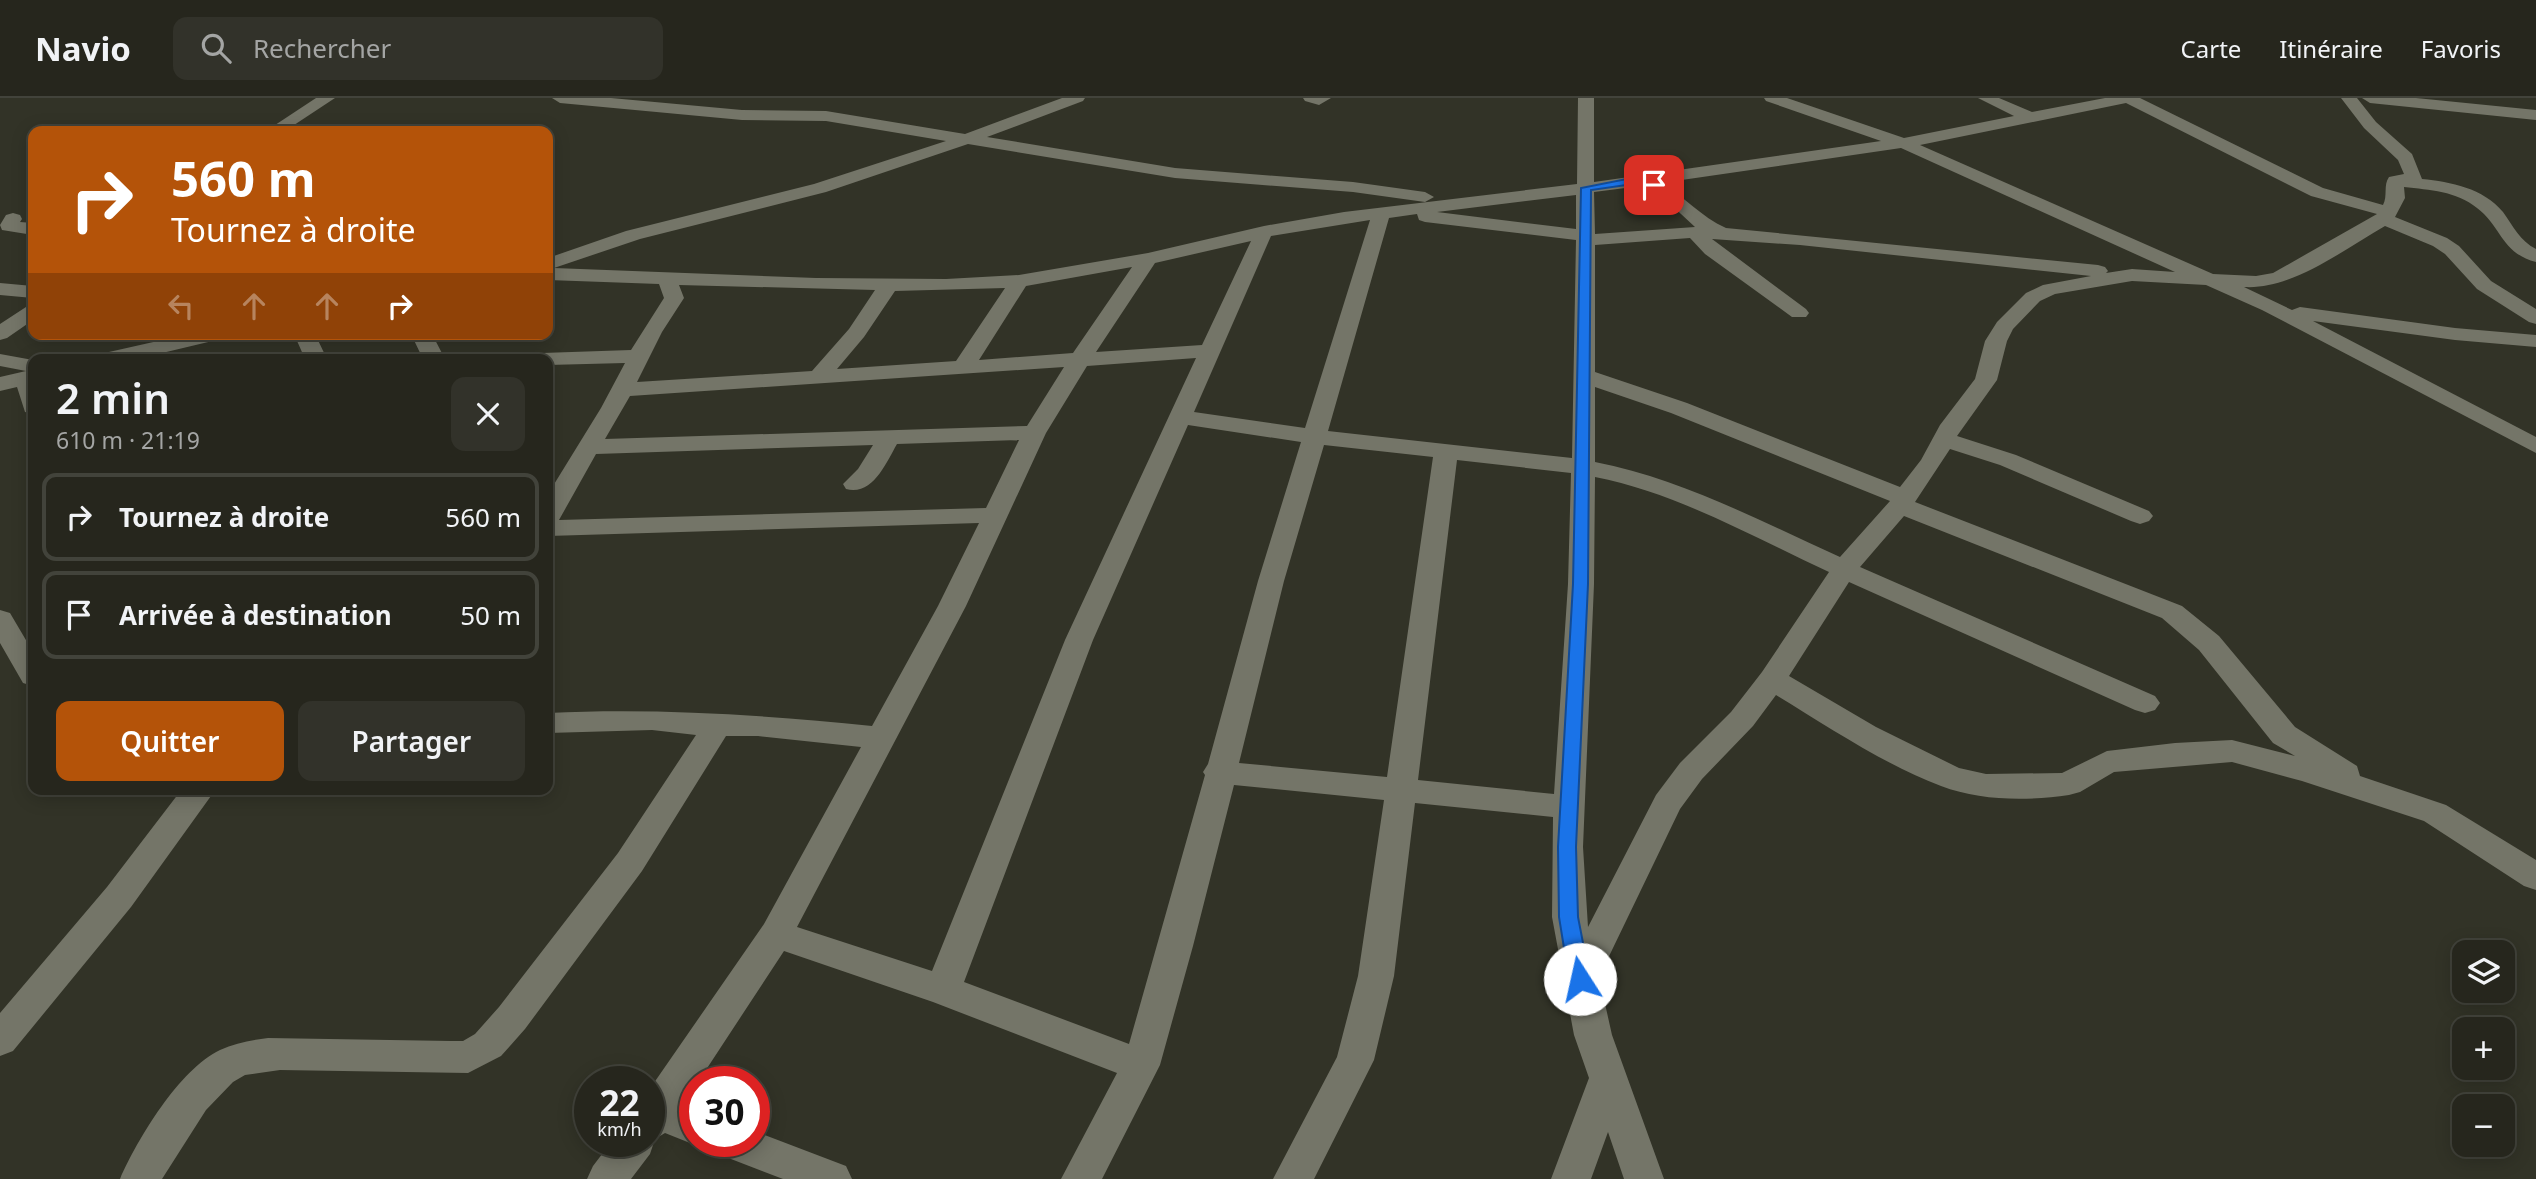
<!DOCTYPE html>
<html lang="fr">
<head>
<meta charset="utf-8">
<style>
	:root { --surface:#26261d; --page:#32322a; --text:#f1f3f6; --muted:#a4a5a4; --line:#42433b; --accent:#b45309 }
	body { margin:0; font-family:"Noto Sans",sans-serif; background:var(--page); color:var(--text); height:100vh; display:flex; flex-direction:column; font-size:26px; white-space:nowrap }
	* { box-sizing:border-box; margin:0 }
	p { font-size:23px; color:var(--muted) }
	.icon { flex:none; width:38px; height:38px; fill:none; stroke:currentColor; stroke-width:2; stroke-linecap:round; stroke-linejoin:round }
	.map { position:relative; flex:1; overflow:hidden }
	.panel { position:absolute; left:28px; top:256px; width:525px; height:441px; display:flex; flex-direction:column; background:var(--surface); border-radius:14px; box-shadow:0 4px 18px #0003,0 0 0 2px var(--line) }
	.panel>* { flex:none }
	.hud { position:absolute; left:28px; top:28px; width:525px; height:214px; border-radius:14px; box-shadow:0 4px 18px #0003,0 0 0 2px var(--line); background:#b45309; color:#fff; overflow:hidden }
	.controls { position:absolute; left:2452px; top:842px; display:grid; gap:14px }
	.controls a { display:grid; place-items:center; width:63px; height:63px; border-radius:14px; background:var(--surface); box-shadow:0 4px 18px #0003,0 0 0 2px var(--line); font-size:35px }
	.speed { position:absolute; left:574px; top:968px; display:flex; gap:14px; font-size:35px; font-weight:700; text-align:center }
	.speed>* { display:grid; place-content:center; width:91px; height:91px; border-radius:50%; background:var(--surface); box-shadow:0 4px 18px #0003,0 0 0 2px var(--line); line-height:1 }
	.speed small { font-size:18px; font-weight:400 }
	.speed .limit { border:10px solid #d22; background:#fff; color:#111 }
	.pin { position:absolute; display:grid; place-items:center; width:60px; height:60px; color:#fff; margin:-30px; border-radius:14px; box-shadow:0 4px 10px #0006 }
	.me { position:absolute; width:77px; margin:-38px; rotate:350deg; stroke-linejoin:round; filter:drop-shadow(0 0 5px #0008) }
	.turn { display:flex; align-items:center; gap:24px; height:147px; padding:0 28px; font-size:32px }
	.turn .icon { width:91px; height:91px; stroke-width:2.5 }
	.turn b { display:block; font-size:49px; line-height:60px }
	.lanes { display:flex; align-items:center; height:66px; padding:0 28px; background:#0003; justify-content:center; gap:35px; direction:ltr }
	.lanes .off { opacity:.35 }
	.round { display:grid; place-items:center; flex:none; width:74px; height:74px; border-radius:14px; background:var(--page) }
	.overview { display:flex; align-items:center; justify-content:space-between; height:119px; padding:0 28px }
	h1 { font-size:42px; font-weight:600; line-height:52px }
	.action { display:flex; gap:14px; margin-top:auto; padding:14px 28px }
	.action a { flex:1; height:80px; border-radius:14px; background:var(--accent); color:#fff; font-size:28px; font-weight:600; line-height:80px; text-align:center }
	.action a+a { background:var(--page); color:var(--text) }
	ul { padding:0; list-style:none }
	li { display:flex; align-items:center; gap:21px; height:88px; margin:0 14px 10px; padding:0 14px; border:4px solid var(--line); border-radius:14px }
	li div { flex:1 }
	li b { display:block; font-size:26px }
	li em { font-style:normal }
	header { display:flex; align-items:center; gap:42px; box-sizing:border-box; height:98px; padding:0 35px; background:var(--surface); border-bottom:2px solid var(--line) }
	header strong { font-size:33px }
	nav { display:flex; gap:38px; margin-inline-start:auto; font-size:24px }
	.search { width:490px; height:63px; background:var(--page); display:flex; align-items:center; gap:18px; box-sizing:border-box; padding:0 24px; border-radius:14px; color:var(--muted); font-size:26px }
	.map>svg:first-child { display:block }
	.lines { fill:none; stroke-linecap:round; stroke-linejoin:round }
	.minor { fill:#747568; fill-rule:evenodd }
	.route { fill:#1a73e8; stroke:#114b97; stroke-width:2 }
</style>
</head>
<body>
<header>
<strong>Navio</strong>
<div class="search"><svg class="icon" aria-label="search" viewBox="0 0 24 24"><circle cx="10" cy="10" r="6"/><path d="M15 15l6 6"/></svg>Rechercher</div>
<nav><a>Carte</a><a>Itinéraire</a><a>Favoris</a></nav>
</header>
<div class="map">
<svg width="2536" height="1081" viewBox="0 0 2536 1081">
	<rect width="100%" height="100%" fill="#323327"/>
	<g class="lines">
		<path class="minor" d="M316,0h19l-50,33h-19z
			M552,0h59l131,12 84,1 139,23 97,-36h23l-2,3 -96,36 188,31 178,14 72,10 9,5 -9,5 -72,-10 -178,-14 -207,-34 -142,48 -186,47 -86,29 262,10 130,1 73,-4 129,-22 116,-27 80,-14 233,-28 1,-86h16v84l287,-41 -115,-40 -2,-3h23l117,40 110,-22 -36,-18h21l33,14 73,-14h35l183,90 60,17c5,-9 0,-20 6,-28l15,-3 -6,-14 -34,-32 -23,-30h16l19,24 36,32 10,25c29,3 61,9 81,33 10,14 17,29 33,37v13c-35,-9 -34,-35 -59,-54 -21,-17 -47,-18 -73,-21l1,11 -10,19 52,21 12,8 32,35 45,28v15l-7,-2 -52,-33 -32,-35 -12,-8 -48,-20c-42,24 -93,64 -141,61l48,23 8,-3 155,21 81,7v12l-81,-7 -142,-19 223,116v16l-274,-143 -56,-25 -74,-4 -77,13 -15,7 -27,28 -6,12 -10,39 -40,56 59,19 133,56 4,5 -4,5 -9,3 -9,-3 -131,-56 -50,-16 -35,53 267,104 37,30 76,91 62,39 3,10 86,29 90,55v30l-12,-4 -100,-65 -122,-40 -70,-19 -118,10 -34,20 -11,3c-41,6 -89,6 -128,-9 -56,-21 -114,-60 -165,-91l-23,31 -51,53 -22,30 -81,168 13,58 52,144h-40l-16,-47 -17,47h-40l38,-101 -15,-43 -22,-118 1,-100 -138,-14 -21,173 -20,84 -60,119h-41l64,-122 21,-81 26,-176 -150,-15 -41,161 -33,119 -58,114h-41l56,-106 -184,-71 -149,-51 -86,131h-3v5l-12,17 12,5v32h10l-10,4 -30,-12 -10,6 -5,15 -19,25h-44l6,-13 19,-25h37v-51l115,-166 97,-177 -103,-11h-32l-84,135 -117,158 -24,27 -33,17 -188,-3 -35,5 -12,7 -27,28 -44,69h-42c18,-41 59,-109 100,-129 15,-7 31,-10 48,-12l183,3h12l12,-7 24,-27 119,-154 78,-118 -44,-5 -104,3v-20c109,-5 216,2 324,13l66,-120 41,-83 -431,13v-42l53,-86 24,-45 -77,2v-6h-17l3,-5 8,-1 89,-3 33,-52 -5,-14 -111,-4v-22l78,-27 188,-47 132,-43 -120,-20 -84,-1 -182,-17zM2126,5l185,93 66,18 -104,59 -17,3 -43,-2 -293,-129zM1901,50l274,124 -43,-3 -26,4 2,-2 -3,-4 -7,-2 -372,-37c-25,-11 -42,-32 -65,-45zM1641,88l26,15 28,26 -100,7 -1,-42zM1576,97v34l-139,-17zM1417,116l2,6 6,2 151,18 -4,218 -244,-27 61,-213zM1370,122l-65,208 -111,-16 77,-176zM1690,140l15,16 87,63h14l3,-4 -3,-4 -94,-70 88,6 291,31 -48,9 -17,8 -29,29 -12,19 -10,38 -35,46 -19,35 -21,27 -213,-84 -92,-31v-127zM1251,143l-49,104 -106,7 59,-89zM1132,169l-59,86 -94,7 47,-74zM679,187l196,5 -26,39 -37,42 -175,11 25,-50 22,-34zM1005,190l-49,73 -119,8 27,-32 31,-46zM1196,260l-131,282 -133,331 -135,-44 169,-321 80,-173 41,-67zM1064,269l-37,59 -422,13 25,-43zM1595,289l76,26 219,88 -50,56c-80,-36 -158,-78 -245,-95zM1188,327l113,17 -43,139 -50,183 -5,8 2,3 -76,269 -165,-62 129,-342zM1019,342l-33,68 -427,12 37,-66 277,-9 -15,24 -15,15 3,5c27,7 40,-26 51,-45zM1324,347l109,12 -46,320 -148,-14 45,-182zM1457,362l114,13 -3,111 -14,210 -136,-14zM1595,379c82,16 158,60 234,95l-67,100 -31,40 -51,51 -24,32 -68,132 -5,-80 11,-263zM1904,418l258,102 37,32 74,93 22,13 -63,-16 -57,3 -68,8 -45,22 -76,1 -27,-6 -83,-41 -87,-51 60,-94 286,128 10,3 10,-3 5,-7 -5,-7 -295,-129z
			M1303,0h28l-12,7 -14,-4z
			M2362,0h54l120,12v10l-166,-17z
			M13,115l7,2 2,4 -2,3 13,1v12l-31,-5 -2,-5 6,-10z
			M0,185l33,3v12l-33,-3z
			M33,207v15l-26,18 -7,2v-16l26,-17z
			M189,236h39l-3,4 -88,21h-40l3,-5z
			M294,236h21l12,25h-22z
			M411,236h21l13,25h-22z
			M0,256l33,6v54l-8,-2 -8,-25 -17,4v-14l26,-6 -26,-5z
			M0,512l10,3 23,39v34l-10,-3 -23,-40z
			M182,691h34l-85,118 -118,144 -13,5v-43l107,-126z
			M754,1033l92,35 6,13h-69l-65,-25 -6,-13h42z"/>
	</g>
	<path class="route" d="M1642,78l17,9 -5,3 -14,-5 -49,7 -3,394 -12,263 2,70 12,62 -3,6 -7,2 -8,-2 -3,-6 -10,-62 -1,-70 15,-263 8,-396z"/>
</svg>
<div class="controls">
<a><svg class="icon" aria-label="layers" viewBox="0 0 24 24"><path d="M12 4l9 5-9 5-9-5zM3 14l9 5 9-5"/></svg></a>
<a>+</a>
<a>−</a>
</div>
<div class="speed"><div>22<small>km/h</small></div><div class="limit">30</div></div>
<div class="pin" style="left:1654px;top:87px;background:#d93025"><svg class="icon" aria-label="arrive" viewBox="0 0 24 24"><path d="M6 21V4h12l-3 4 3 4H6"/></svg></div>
<svg class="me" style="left:1580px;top:881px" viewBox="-20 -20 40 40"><circle r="19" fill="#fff"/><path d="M0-13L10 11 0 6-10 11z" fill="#1a73e8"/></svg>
<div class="hud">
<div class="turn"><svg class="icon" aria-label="right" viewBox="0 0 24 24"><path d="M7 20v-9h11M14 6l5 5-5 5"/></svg><div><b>560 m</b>Tournez à droite</div></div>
<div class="lanes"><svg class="icon off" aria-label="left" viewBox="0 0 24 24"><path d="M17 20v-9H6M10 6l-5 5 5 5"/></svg><svg class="icon off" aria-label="ahead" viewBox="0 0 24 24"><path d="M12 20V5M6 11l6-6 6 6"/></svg><svg class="icon off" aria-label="ahead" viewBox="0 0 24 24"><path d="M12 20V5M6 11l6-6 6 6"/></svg><svg class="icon" aria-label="right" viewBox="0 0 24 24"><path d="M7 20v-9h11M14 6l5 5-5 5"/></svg></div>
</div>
<section class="panel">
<div class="overview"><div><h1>2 min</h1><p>610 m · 21:19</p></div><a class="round"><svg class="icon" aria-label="close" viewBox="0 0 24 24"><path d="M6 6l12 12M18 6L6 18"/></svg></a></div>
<ul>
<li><svg class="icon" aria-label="right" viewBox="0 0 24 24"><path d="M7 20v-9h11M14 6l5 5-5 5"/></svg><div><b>Tournez à droite</b></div><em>560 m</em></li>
<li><svg class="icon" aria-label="arrive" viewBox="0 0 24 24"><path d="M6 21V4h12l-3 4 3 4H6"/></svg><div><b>Arrivée à destination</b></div><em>50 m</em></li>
</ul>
<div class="action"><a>Quitter</a><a>Partager</a></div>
</section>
</div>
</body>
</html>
